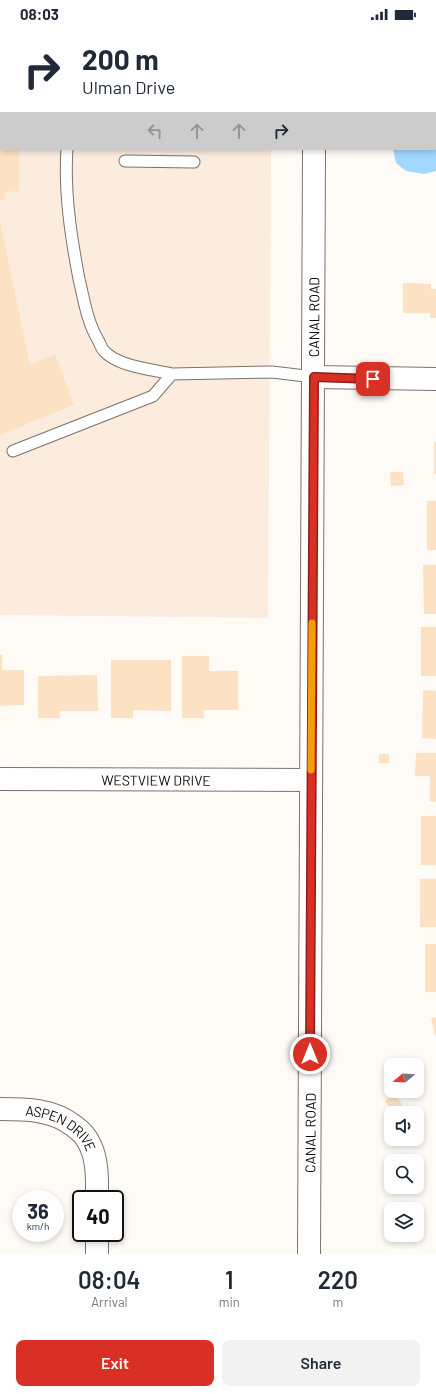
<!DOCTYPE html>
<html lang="en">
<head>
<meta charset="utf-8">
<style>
	:root { --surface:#fff; --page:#f2f2f3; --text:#1f2937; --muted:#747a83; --accent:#d93025 }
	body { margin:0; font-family:Barlow,sans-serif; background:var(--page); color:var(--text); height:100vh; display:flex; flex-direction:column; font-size:15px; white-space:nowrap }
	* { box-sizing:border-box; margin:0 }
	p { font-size:13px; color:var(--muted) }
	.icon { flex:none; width:22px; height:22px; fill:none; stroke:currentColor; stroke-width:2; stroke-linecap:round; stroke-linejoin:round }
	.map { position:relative; height:1226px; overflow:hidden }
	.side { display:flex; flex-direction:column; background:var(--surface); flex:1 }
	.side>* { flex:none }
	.guide { position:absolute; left:0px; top:0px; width:436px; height:122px; box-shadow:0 2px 6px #0003; background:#fff; color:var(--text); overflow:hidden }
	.needle { width:26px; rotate:252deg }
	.fabs { position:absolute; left:384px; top:1030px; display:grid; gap:8px }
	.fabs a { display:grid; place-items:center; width:40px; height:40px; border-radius:8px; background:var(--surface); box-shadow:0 2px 6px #0003; font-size:20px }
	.speed { position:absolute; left:12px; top:1162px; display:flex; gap:8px; font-size:20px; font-weight:700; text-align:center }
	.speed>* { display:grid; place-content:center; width:52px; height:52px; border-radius:50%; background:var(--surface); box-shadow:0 2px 6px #0003; line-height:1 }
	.speed small { font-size:10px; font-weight:400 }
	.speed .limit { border:2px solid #111; border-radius:6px; background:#fff; color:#111 }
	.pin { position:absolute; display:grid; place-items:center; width:34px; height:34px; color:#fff; margin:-17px; border-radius:8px; box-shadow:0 2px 6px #0006 }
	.me { position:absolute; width:44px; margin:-22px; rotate:0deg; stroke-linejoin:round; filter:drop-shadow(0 0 3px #0008) }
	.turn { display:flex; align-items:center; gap:14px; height:84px; padding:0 16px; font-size:18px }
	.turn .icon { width:52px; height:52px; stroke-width:2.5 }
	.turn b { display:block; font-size:28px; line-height:34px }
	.lanes { display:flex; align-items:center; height:38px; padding:0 16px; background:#0003; justify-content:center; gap:20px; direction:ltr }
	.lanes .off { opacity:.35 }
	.eta { display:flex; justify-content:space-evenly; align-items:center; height:68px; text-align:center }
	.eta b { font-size:24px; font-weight:600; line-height:28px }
	.action { display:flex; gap:8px; margin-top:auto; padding:8px 16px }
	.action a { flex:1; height:46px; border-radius:8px; background:var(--accent); color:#fff; font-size:16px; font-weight:600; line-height:46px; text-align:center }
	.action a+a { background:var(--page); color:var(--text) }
	.status { display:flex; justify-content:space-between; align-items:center; height:28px; padding:0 20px; background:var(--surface); direction:ltr }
	.status svg { height:11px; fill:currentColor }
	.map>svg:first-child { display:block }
	.built { fill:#fbecde }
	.water { fill:#a2d8fe }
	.building { fill:#fce2c2 }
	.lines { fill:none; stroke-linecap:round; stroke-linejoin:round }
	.service-casing { stroke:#7a726b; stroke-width:13 }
	.minor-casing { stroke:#7a726b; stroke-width:24 }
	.tertiary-casing { stroke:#7a726b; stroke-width:24 }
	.service { stroke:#fff; stroke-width:11 }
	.minor { stroke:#fff; stroke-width:22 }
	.tertiary { stroke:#fff; stroke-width:22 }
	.route-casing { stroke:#8d1f18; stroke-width:10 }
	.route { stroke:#d93025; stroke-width:7 }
	.slow { stroke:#f59e0b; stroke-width:7 }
	.labels { text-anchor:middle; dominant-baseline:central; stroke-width:3.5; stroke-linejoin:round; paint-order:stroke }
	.street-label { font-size:14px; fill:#0f0c09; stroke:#fff }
</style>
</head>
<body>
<div class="status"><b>08:03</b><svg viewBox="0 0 49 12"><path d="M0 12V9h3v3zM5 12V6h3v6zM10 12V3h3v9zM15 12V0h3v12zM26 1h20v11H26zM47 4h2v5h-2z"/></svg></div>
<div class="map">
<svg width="436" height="1226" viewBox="0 0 436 1226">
	<rect width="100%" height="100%" fill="#fefbf7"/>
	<path class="built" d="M0,0h272v1h-271v120h270l-3,469 -268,-3z"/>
	<path class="water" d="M390,0h46v143l-12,3 -18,-3 -10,-8 -3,-14h42v-120h-45z"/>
	<path class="building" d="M0,121h19v42l-14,1v8h-5z
		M0,193l30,144 25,-11 19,51 -74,30z
		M403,255l28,1v5h5v29h-6v-5h-27z
		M434,414h2v32h-2z
		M390,444h13l1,13 -13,1z
		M427,473h9v49h-9z
		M423,537h13v49h-12z
		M421,599h15v49h-15z
		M0,627h2v15h22v35l-24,1z
		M182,628h27v15h29v39h-34v8h-22z
		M111,632h60v51l-38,-1v8h-22z
		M97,647l1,36h-38v7h-22v-42z
		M423,662l13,1v48l-14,-1z
		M416,725h20v49l-6,-1v-25h-15z
		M379,726h10v9h-10z
		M421,788h15v49h-15z
		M420,851h16v48h-16z
		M425,916h11v48h-11z
		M436,989v19h-1l-4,-18z
		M395,1066l7,11 -10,6 -7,-10z"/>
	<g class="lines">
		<defs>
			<path id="service" d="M82,1v-1
				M67,121c-3,43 4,88 12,130 5,21 8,42 19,61 2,3 3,8 6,11 15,16 47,18 68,23
				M125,133l69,1
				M13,423l140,-55 19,-22 100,-2 42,5"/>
			<g id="minor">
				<path d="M314,349l122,2"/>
				<path id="s1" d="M0,751l311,1"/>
				<path id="s2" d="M0,1081c26,0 52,0 74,17 8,6 13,11 17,21 7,16 6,35 6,52"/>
				<path d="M97,1205v21"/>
			</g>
			<g id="tertiary">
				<path d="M315,1v-1"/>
				<path id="s3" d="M309,1226l5,-1105"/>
			</g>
		</defs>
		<use href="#service" class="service-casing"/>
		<use href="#minor" class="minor-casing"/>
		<use href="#tertiary" class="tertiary-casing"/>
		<use href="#service" class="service"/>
		<use href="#minor" class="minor"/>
		<use href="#tertiary" class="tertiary"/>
	</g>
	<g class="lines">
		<defs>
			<path id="route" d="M310,1026l4,-677 59,2"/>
		</defs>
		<use href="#route" class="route-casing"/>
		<use href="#route" class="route"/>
		<path class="slow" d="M311,742l1,-147"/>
	</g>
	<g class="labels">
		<g class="street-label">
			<text stroke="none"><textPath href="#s3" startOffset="937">CANAL ROAD</textPath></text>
			<text stroke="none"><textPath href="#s1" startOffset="156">WESTVIEW DRIVE</textPath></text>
			<text stroke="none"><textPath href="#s2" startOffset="67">ASPEN DRIVE</textPath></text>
			<text stroke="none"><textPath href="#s3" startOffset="121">CANAL ROAD</textPath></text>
		</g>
	</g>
</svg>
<div class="fabs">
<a><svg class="needle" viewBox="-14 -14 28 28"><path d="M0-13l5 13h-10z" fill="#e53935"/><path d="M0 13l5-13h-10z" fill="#747a83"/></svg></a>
<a><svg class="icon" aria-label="sound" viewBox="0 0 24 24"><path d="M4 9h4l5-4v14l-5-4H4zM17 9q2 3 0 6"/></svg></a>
<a><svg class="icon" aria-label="search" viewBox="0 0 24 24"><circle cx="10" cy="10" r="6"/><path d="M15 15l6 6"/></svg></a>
<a><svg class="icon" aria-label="layers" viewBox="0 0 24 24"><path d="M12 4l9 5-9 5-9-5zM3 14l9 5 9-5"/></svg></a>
</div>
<div class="speed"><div>36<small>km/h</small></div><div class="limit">40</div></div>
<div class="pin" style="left:373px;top:351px;background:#d93025"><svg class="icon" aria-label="arrive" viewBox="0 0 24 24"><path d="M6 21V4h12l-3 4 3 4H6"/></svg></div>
<svg class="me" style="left:310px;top:1026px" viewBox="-20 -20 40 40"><circle r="17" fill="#d93025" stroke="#fff" stroke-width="3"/><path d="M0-11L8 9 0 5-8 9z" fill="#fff"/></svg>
<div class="guide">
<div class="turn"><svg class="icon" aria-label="right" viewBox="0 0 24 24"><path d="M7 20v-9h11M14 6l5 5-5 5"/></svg><div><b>200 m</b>Ulman Drive</div></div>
<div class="lanes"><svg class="icon off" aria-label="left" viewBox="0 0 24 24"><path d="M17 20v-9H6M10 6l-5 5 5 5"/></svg><svg class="icon off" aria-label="ahead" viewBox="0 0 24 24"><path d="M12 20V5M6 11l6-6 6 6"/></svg><svg class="icon off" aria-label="ahead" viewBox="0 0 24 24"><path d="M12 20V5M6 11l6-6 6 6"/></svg><svg class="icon" aria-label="right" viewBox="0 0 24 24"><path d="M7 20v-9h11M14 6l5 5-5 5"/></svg></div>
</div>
</div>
<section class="side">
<div class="eta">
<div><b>08:04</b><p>Arrival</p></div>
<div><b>1</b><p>min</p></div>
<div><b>220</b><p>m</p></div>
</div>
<div class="action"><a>Exit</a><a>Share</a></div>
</section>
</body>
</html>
